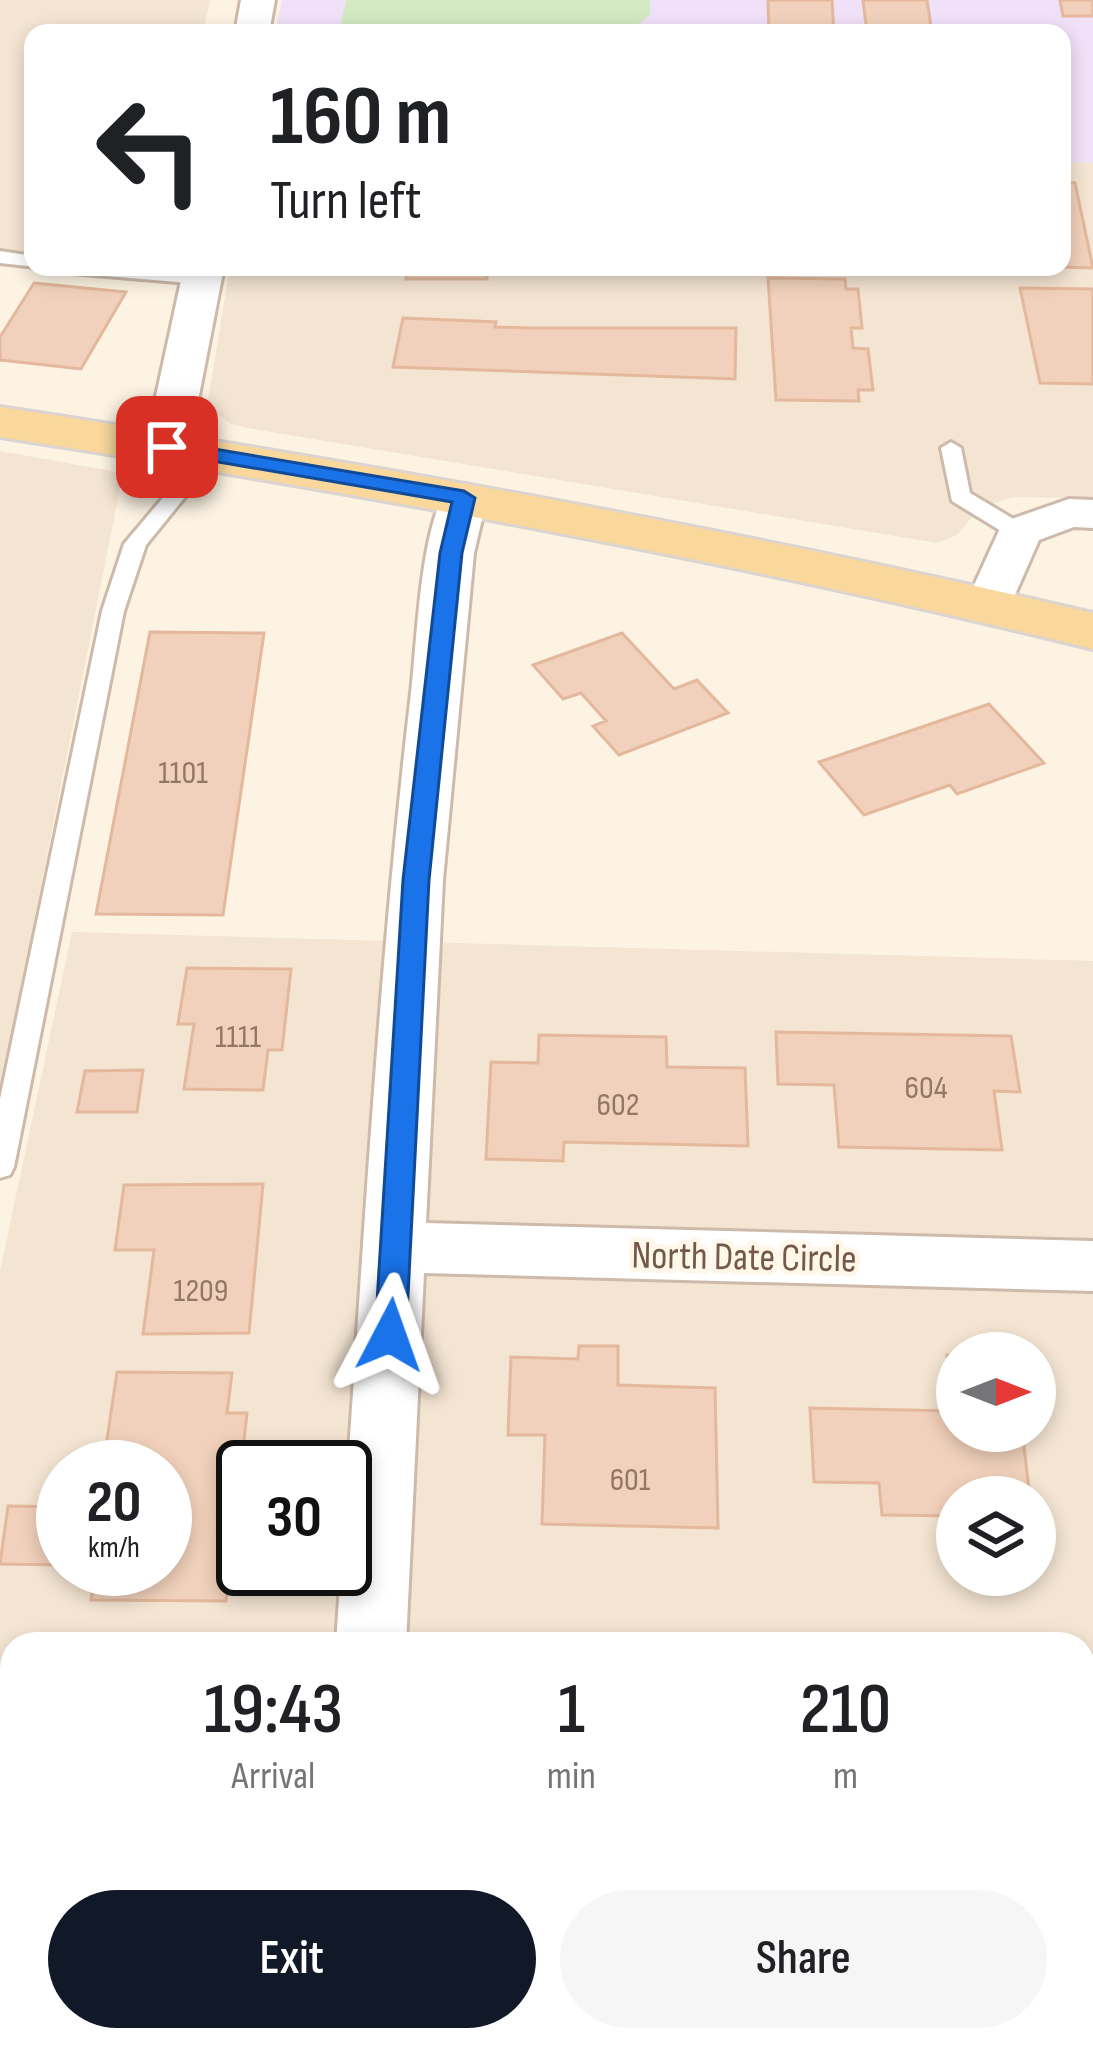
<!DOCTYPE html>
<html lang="en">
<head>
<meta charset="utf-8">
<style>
	:root { --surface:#fff; --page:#f6f6f6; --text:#202124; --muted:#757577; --accent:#111827 }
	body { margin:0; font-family:"Sofia Sans Condensed",sans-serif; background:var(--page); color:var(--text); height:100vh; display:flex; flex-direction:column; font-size:45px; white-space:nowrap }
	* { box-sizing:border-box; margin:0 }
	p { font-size:39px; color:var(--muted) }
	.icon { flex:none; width:66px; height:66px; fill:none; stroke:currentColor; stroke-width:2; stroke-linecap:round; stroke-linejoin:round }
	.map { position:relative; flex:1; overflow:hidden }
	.drawer { position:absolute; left:0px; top:1632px; width:1095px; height:420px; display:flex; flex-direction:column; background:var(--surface); border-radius:36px 36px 0 0; box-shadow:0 6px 18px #0003 }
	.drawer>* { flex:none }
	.guide { position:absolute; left:24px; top:24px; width:1047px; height:252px; border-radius:24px; box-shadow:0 6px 18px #0003; background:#fff; color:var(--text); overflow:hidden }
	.needle { width:78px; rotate:90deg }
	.tools { position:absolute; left:936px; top:1332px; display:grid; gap:24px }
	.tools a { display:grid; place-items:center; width:120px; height:120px; border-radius:50%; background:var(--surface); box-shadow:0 6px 18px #0003; font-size:60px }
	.speed { position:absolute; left:36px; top:1440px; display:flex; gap:24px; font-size:60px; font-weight:700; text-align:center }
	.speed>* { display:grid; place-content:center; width:156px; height:156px; border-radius:50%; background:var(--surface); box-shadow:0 6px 18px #0003; line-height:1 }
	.speed small { font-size:30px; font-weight:400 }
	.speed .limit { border:6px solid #111; border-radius:18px; background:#fff; color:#111 }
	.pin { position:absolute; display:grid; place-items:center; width:102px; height:102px; color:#fff; margin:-51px; border-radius:24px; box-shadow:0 6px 18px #0006 }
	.me { position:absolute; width:132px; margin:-66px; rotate:4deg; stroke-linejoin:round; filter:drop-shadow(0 0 9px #0008) }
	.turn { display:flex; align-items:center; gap:42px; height:252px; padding:0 48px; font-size:54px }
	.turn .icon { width:156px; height:156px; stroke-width:2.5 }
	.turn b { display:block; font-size:84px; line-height:102px }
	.eta { display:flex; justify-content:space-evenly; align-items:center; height:204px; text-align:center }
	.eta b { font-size:72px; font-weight:600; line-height:84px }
	.cta { display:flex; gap:24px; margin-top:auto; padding:24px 48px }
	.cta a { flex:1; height:138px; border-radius:72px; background:var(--accent); color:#fff; font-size:48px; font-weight:600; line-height:138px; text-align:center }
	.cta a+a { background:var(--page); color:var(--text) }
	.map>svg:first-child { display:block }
	.residential { fill:#f4e4d2; fill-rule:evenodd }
	.education { fill:#f0e0f8 }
	.green { fill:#d2e9c2 }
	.building { fill:#f1d1bb; stroke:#e4b89c; stroke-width:3 }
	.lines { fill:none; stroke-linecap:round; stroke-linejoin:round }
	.lane-casing { stroke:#cdbaaa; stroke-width:6 }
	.street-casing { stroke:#cdbaaa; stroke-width:6 }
	.primary-casing { stroke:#dbd4d0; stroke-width:6 }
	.lane { fill:#fff; fill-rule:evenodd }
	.street { fill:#fff; fill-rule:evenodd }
	.primary { fill:#fad89c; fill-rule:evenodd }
	.route { fill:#1a73e8; stroke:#114b97; stroke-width:3 }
	.labels { text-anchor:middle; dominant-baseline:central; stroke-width:10; stroke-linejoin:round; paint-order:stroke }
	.number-label { font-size:33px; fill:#937766 }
	.street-label { font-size:39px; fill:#745949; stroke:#fff7ea }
</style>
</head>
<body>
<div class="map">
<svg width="1093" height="2052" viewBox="0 0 1093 2052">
	<rect width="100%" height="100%" fill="#fcf3e3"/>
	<path class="residential" d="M0,0h210l-7,33h-170v225l-33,-4z
		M1062,162l31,1v335l-80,-1 -20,7 -22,14 -14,17 -20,8 -684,-114 -22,-5 -24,-17 23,-140h832z
		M0,451l123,22 -123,619z
		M72,932l1021,29v1091h-1093v-781zM957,1353h78v78h-78zM63,1467h102v102h-102zM243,1467h102v102h-102zM957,1497h78v78h-78zM12,1644h1071v396h-1071z"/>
	<path class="education" d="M282,0h811v163l-31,-1v-129h-787z"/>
	<path class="green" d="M346,0h304v15l-22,18h-289z"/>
	<path class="building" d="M768,0h64l2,33h-65z
		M863,0h64l5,33h-65z
		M1060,0h33v16h-30z
		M1062,182l13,1 18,85 -31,-1z
		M407,267h96l-16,1v11h-81z
		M768,278l77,1 1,10h12l4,39h-11l2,20 15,1 5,41h-15l1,11 -83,-1z
		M34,283l92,9 -45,77 -81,-9v-23z
		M1020,288l73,1v95l-53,-1z
		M403,318l93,4 -1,5 36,1h205l-1,51 -342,-12z
		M150,632l114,1 -41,282 -127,-1z
		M622,633l52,56 23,-9 31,33 -109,42 -26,-29 13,-5 -25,-28 -18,6 -30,-34z
		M989,704l55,59 -87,31 -7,-9 -86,30 -45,-53z
		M187,968l104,1 -9,81h-14l-5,40 -79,-1 10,-65h-16z
		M776,1032l235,4 9,56 -26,-1 8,59 -163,-3 -5,-62 -56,-1z
		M539,1035l127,2 1,30 78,1 3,78 -184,-4 -1,19 -77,-2 5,-97 47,1z
		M143,1070l-6,42h-60l8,-41z
		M263,1184l-14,149 -106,1 11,-84h-39l9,-65z
		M579,1346h39v39l97,3 3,140 -176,-4 3,-89h-37l3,-78 67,2z
		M947,1355h10v76h65l8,66h-73v19l-75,-1 -3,-32 -65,-1 -4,-74 143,3z
		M117,1372l115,1 -5,40h20l-21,188 -135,-1 5,-31h69v-102h-62z
		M8,1506l55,1v58l-63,-1z
		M1083,1775h10v103l-10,-1z
		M28,2040h147l-1,12h-148z"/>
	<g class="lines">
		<defs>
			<path id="lane" d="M0,251l33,5 3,11 -36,-4z
				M61,267c36,0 122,-8 150,11l-10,6 -130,-11z
				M951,442l10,6 9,45 57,34v10h-16l-59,-36 -11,-53z
				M210,448l10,6 -74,91 -22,66 -110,556 -4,8 -10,3v-79l102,-488 22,-67 79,-94z"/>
			<path id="street" d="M241,0h34l-6,33h-34z
				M184,267h40l-35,180 -6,9 -16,4 -16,-4 -6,-9z
				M464,484l16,4 7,10 -13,55 -31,327 -17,343 667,18v50l-669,-18 -18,371h-70l5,-75h4v-59c19,-272 34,-545 66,-817 6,-51 9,-165 37,-205z
				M1069,499l24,1v28l-19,-1 -35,13 -33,75 -17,5 -17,-5 -7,-10 38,-83z
				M1083,2004h10v48h-783l-3,-6 3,-6h773z"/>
			<path id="primary" d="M0,407c367,56 732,121 1093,206v36c-361,-89 -726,-155 -1093,-212z"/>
		</defs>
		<use href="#lane" class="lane-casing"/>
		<use href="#street" class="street-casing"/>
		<use href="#primary" class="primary-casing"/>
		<use href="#lane" class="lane"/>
		<use href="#street" class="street"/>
		<use href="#primary" class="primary"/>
	</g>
	<path class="route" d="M167,441l297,50 11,7 -13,55 -33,327 -23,455 -5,9 -11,4 -11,-4 -4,-9 28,-455 37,-327 12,-51 -292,-50 -3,-5z"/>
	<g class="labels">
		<g class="number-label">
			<text x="183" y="773">1101</text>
			<text x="238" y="1037">1111</text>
			<text x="926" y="1088">604</text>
			<text x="618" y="1105">602</text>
			<text x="201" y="1291">1209</text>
			<text x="630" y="1480">601</text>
		</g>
		<g class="street-label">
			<text transform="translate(744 1258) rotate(1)">North Date Circle</text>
		</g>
	</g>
</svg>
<div class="tools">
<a><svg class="needle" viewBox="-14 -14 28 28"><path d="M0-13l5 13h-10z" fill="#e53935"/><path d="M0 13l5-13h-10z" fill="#757577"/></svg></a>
<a><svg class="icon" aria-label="layers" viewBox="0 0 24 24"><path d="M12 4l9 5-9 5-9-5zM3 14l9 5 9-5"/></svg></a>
</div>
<div class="speed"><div>20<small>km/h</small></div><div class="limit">30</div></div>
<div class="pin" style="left:167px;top:447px;background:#d93025"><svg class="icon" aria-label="arrive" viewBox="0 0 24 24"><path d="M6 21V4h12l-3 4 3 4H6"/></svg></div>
<svg class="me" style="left:390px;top:1335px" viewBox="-20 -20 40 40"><path d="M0-17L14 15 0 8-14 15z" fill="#1a73e8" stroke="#fff" stroke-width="4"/></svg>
<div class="guide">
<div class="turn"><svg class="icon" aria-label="left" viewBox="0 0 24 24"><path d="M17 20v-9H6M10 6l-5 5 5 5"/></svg><div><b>160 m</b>Turn left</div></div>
</div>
<section class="drawer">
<div class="eta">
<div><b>19:43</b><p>Arrival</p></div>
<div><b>1</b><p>min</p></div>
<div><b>210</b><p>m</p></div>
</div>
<div class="cta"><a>Exit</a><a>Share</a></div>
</section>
</div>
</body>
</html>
